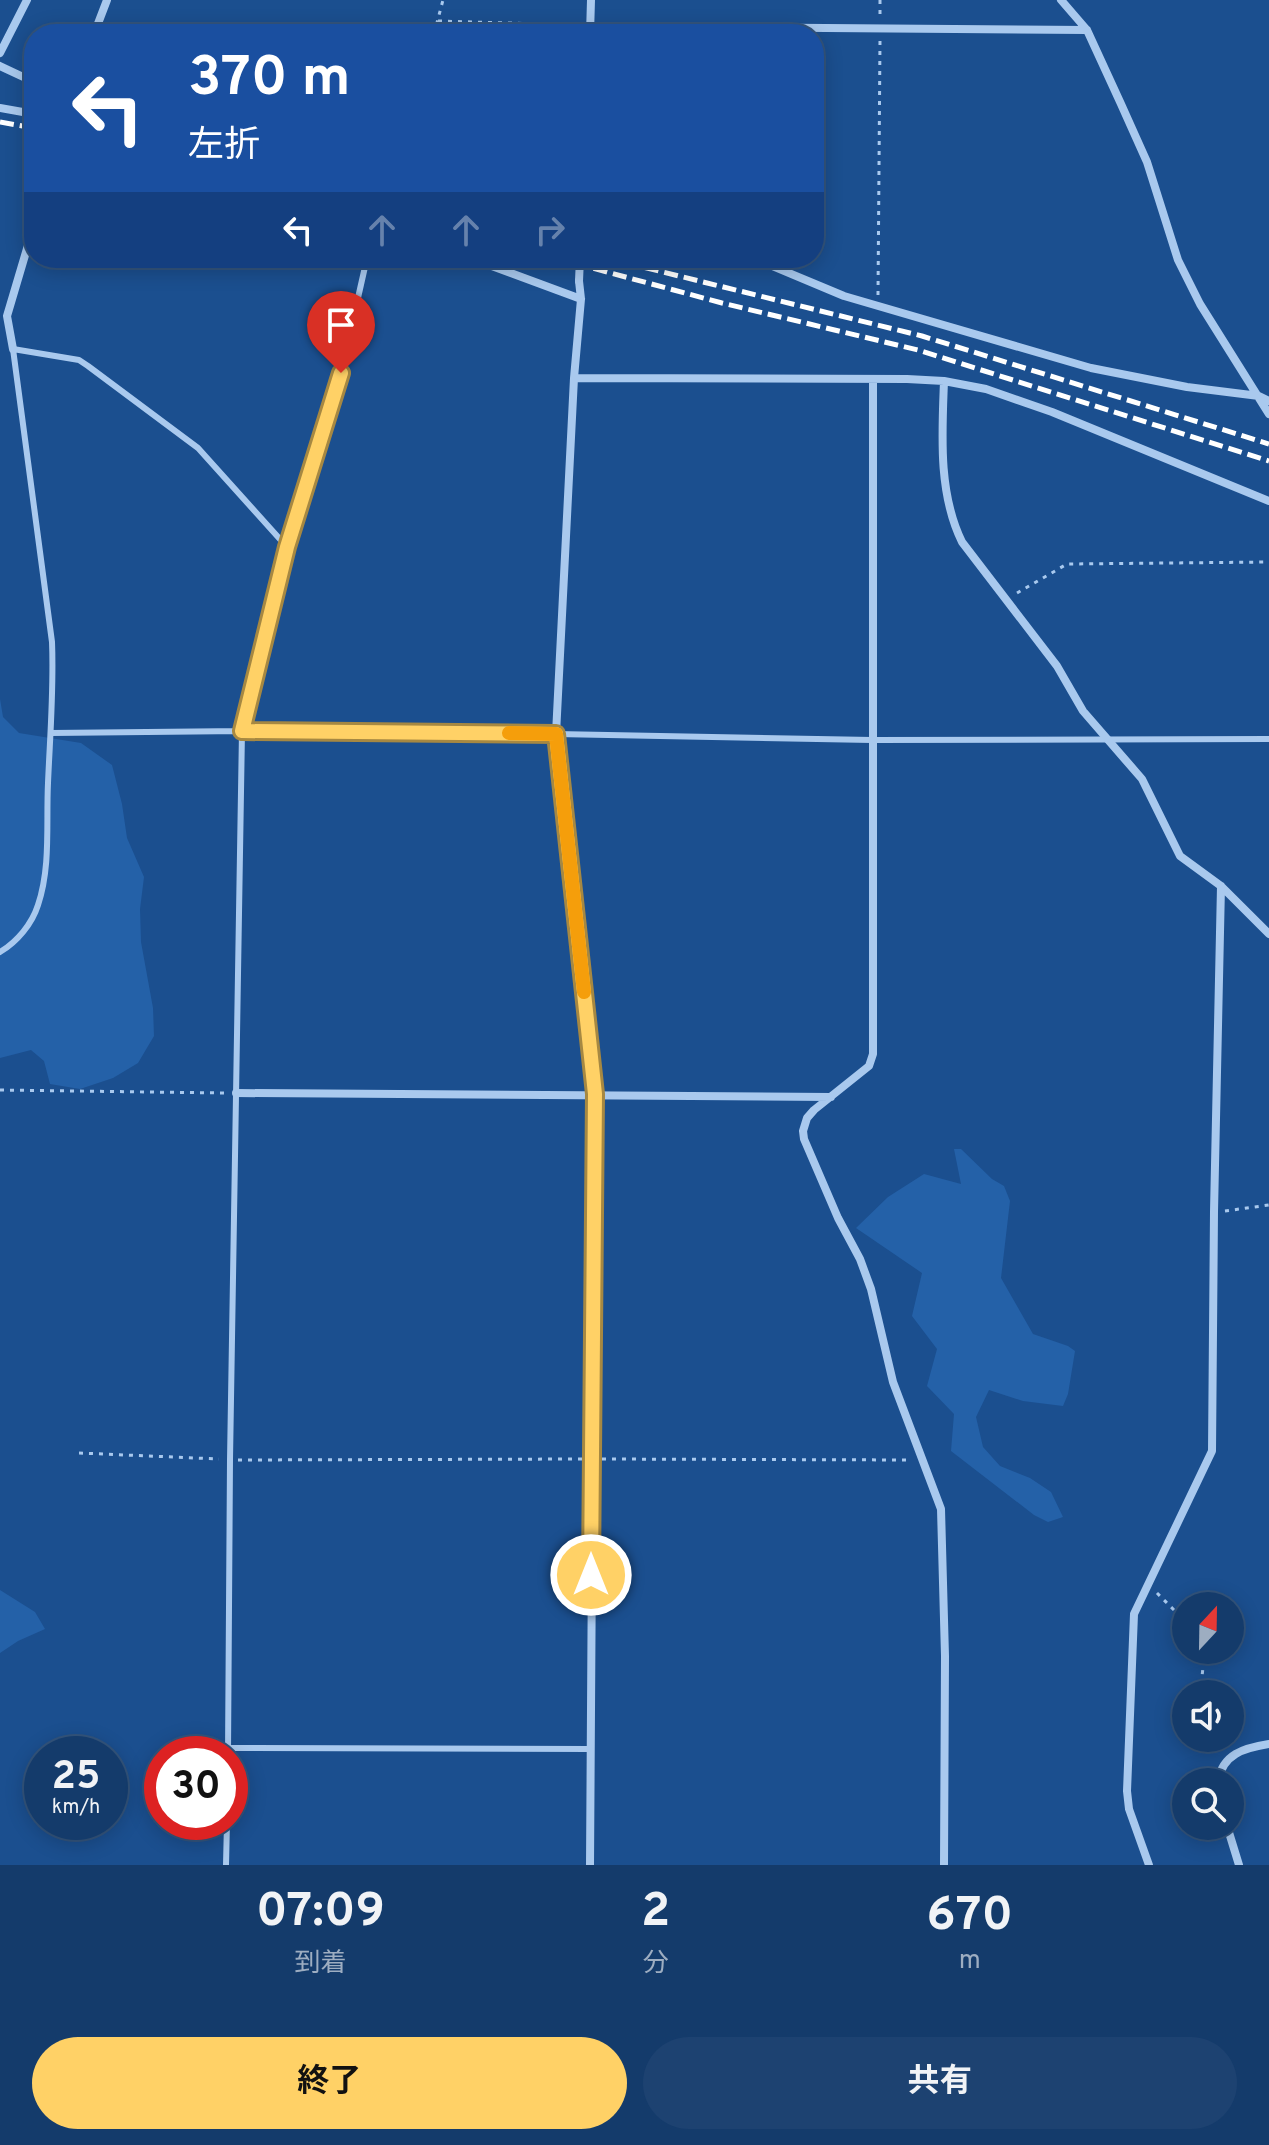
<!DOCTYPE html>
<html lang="ja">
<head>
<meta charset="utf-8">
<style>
	:root { --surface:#143b6b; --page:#1d4271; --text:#f1f3f6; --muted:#9dadc1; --line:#33557e; --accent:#ffd166 }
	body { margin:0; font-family:Overpass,"Noto Sans JP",sans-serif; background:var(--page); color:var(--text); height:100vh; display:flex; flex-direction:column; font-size:30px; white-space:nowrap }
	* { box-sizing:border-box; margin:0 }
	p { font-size:26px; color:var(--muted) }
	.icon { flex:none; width:44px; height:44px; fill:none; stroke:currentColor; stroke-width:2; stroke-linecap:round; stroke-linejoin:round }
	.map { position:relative; height:1865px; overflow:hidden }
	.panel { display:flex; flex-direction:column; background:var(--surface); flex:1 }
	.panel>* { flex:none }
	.top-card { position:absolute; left:24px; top:24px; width:800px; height:244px; border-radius:32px; box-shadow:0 4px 20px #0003,0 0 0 2px var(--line); background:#1a4fa0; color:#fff; overflow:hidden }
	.needle { width:52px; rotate:22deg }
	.tools { position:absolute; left:1172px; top:1592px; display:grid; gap:16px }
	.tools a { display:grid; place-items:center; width:72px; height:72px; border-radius:50%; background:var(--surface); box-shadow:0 4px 20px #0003,0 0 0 2px var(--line); font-size:40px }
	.speed { position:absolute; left:24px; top:1736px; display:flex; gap:16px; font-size:40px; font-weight:700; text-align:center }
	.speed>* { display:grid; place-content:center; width:104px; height:104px; border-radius:50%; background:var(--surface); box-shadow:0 4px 20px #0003,0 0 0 2px var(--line); line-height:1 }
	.speed small { font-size:20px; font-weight:400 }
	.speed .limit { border:12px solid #d22; background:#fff; color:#111 }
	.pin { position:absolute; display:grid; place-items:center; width:68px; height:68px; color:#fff; margin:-82px -34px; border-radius:50% 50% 50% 0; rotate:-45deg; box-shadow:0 0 8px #0007 }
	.pin .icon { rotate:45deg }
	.me { position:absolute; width:88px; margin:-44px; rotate:0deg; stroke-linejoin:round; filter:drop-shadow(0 0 6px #0008) }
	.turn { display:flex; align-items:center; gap:28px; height:168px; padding:0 32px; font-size:36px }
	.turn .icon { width:104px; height:104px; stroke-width:2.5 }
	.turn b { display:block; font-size:56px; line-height:68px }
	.lanes { display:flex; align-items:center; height:76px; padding:0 32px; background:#0003; justify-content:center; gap:40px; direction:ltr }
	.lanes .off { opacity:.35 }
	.eta { display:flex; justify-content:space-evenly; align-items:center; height:136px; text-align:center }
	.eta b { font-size:48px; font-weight:700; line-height:56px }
	.action { display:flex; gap:16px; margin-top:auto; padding:16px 32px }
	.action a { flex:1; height:92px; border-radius:48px; background:var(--accent); color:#111; font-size:32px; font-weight:700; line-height:92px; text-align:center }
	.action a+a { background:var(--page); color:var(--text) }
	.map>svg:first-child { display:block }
	.green { fill:#2461a8 }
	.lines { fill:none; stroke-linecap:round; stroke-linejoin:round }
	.path { stroke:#a9c9ee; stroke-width:3; stroke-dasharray:4 6; stroke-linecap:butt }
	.lane { stroke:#a9c9ee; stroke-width:6 }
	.street { stroke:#a9c9ee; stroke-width:8 }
	.rail { stroke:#fff; stroke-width:5; stroke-dasharray:14 6; stroke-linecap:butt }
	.street-bridge { stroke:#a9c9ee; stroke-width:8 }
	.route-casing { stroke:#a68842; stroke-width:20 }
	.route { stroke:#ffd166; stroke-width:14 }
	.slow { stroke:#f59e0b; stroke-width:14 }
</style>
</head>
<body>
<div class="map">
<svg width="1269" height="1865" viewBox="0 0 1269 1865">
	<rect width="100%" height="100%" fill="#1b4f8f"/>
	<path class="green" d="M0,699l3,18 16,16 62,10 31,22 10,39 5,34 17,39 -4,32 1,33 12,66 1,28 -16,27 -25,15 -33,11 -30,-5 -6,-23 -13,-11 -31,8z
		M954,1149h7l31,30 12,7 6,15 -9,77 32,56 35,12 7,5 -7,43 -5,12 -40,-5 -34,-11 -13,27 7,30 17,19 30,12 21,14 12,25 -15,5 -14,-7 -83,-64 3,-37 -27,-28 10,-37 -25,-33 10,-43 -66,-45 32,-31 36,-23 37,10z
		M0,1590l35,22 10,17 -27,12 -18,12z"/>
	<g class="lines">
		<path class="path" d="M880,0v19
			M438,21l141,4
			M434,34l9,-34
			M274,265l1,-7
			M878,295l2,-256
			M1017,593l50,-29 202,-2
			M0,1090l224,3
			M1225,1211l44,-6
			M79,1453l140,6
			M602,1459l309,1
			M238,1460l345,-1
			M1157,1593l29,29
			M1200,1694l5,-44
			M1207,1738l13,15"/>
		<path class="lane" d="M51,733l191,-2 314,3 316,6 397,-1
			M0,952c17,-10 32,-28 38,-47 13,-39 8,-81 10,-122 2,-47 6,-94 4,-141l-39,-293 66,11 9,6 110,82 89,99
			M229,1748l361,1
			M228,1754l2,-294 12,-729 45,-184 54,-174 26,-115
			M226,1865l1,-43"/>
		<path class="street" d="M1061,0l26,30 34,74 26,58 31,98 22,44 69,110
			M590,26l497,4
			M94,34l13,-34
			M590,34l1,-34
			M0,53l27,-53
			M0,66l34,16
			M0,108l34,6
			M470,258l111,41
			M753,258l91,38 247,72 96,19 72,9 10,5
			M579,281l2,18 -7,79 -18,356 39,360 -5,771
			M13,349l-6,-33 27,-91
			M574,378l333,1 37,2 42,8 66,23 217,89
			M873,379v675l-4,12 -55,44 -7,8 -4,13 1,8 34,79 22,41 11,30 22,93 48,127 4,147 -1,209
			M944,381c-2,53 -6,112 18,161l95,124 26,45 59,68 38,77 41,30 48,48
			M236,1093l595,4
			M1218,1782c4,-28 26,-34 51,-38
			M1227,1826l12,39
			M1149,1865l-20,-56 -2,-18 7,-177 78,-163 2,-239 7,-326"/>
		<path class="rail" d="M0,122l34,6
			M555,258l167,45 196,47 351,111
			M606,258l316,78 347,108"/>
		<path class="street-bridge" d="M579,281l1,-23"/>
	</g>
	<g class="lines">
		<defs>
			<path id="route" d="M341,373l-54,174 -45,184 314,3 39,360 -4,481"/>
		</defs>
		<use href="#route" class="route-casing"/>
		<use href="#route" class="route"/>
		<path class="slow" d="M509,733l47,1 28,258"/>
	</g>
</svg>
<div class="tools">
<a><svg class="needle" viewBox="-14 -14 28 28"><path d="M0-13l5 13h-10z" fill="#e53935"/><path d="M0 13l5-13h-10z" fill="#9dadc1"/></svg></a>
<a><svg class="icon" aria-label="sound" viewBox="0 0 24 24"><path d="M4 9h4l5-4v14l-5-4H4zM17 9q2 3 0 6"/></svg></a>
<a><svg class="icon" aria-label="search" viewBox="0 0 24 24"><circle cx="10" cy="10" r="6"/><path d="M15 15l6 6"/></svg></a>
</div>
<div class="speed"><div>25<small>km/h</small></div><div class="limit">30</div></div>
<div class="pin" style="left:341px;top:373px;background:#d93025"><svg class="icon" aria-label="arrive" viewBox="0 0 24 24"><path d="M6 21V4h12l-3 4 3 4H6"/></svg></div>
<svg class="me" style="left:591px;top:1575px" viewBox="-20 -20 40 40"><circle r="17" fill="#ffd166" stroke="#fff" stroke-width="3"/><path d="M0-11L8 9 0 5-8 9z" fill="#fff"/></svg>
<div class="top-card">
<div class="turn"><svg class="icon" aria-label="left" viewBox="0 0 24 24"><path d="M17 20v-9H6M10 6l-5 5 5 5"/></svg><div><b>370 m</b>左折</div></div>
<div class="lanes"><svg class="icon" aria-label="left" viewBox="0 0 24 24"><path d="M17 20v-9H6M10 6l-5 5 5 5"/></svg><svg class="icon off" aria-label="ahead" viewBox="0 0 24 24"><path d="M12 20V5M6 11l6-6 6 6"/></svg><svg class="icon off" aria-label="ahead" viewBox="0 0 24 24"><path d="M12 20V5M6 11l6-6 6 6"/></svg><svg class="icon off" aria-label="right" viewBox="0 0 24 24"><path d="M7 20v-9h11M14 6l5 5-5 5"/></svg></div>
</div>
</div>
<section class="panel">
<div class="eta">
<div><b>07:09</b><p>到着</p></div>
<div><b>2</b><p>分</p></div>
<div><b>670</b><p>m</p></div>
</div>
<div class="action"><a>終了</a><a>共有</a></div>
</section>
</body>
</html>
